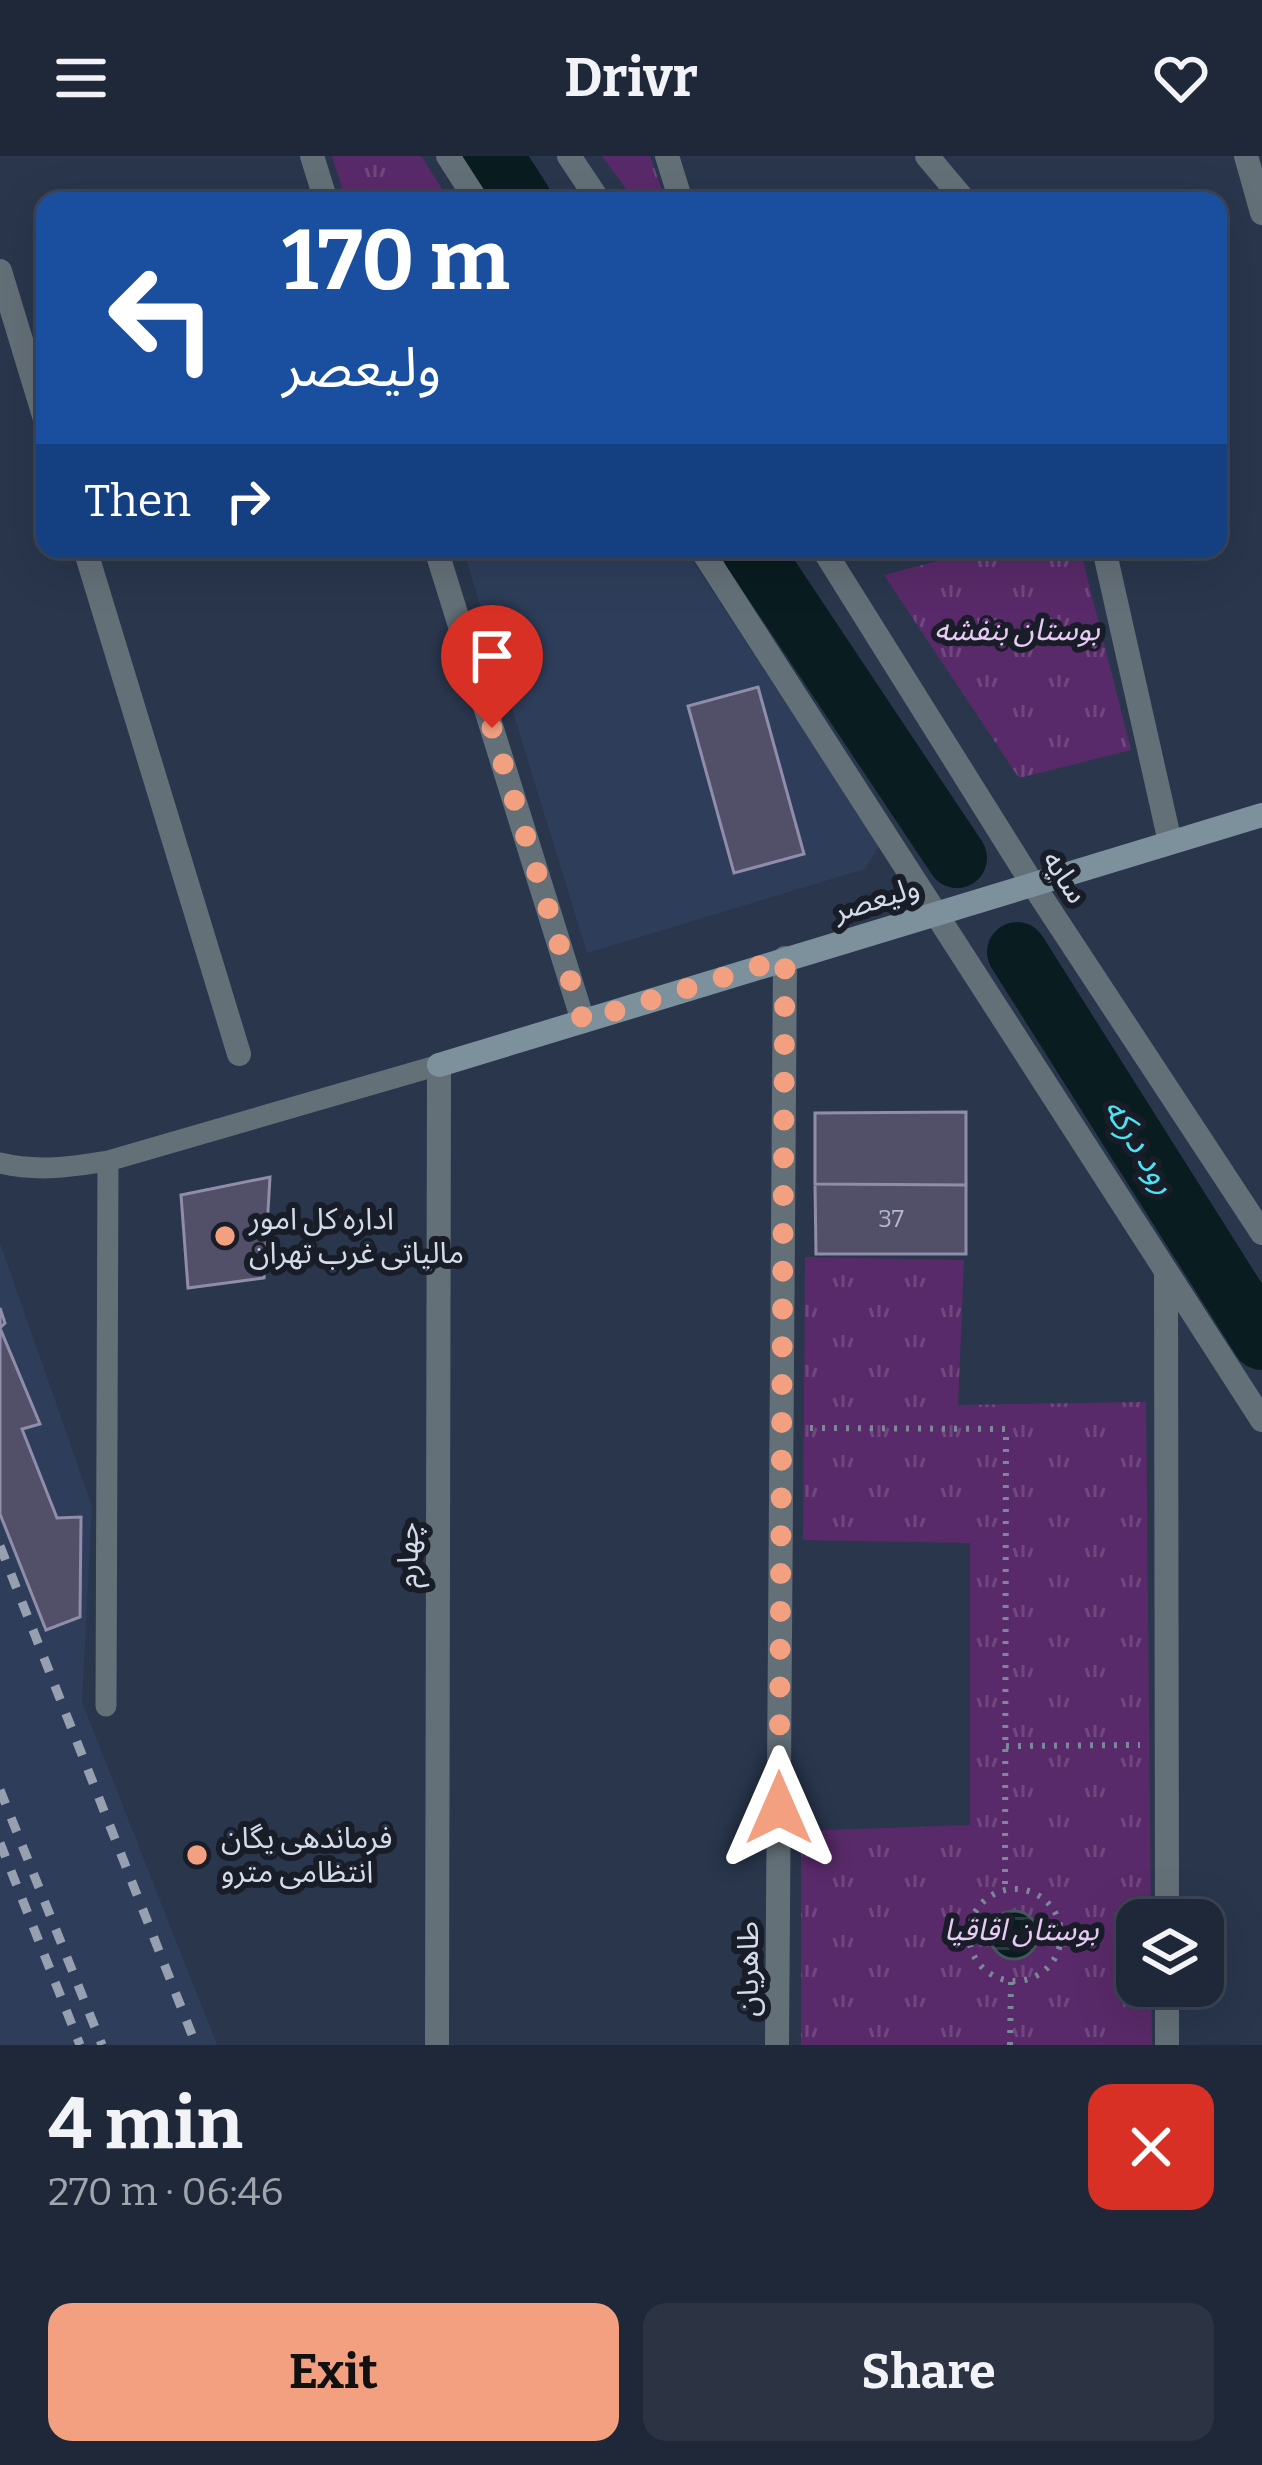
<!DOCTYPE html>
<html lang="en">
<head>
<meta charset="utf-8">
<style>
	:root { --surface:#1f2839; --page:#2c3444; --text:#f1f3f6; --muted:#a1a6ae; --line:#3c4453; --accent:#f3a081 }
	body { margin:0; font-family:Bitter,"Noto Sans Arabic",serif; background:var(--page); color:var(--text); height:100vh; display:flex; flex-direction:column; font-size:45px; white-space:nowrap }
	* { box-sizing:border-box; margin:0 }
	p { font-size:39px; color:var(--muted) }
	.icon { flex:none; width:66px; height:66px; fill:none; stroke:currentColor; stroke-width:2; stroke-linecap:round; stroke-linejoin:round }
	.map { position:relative; height:1889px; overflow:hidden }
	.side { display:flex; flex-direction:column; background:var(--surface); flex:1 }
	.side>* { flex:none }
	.guide { position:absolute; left:36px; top:36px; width:1191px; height:366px; border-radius:24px; box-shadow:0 12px 48px #0002,0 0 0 3px var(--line); background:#1a4fa0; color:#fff; overflow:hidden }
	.fabs { position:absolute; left:1116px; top:1743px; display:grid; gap:24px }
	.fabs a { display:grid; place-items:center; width:108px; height:108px; border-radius:24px; background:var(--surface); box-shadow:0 12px 48px #0002,0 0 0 3px var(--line); font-size:60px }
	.pin { position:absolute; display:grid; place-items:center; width:102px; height:102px; color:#fff; margin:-123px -51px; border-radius:50% 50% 50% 0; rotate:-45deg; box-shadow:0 0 12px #0007 }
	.pin .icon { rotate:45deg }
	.me { position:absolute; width:132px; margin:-66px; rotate:0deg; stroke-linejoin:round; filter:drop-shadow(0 0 9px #0008) }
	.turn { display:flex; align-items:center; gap:42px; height:252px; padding:0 48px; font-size:54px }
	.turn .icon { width:156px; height:156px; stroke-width:2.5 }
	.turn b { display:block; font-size:84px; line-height:102px }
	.then { display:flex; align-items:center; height:114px; padding:0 48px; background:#0003; gap:24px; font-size:45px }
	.round { display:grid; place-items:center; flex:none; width:126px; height:126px; border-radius:24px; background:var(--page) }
	.summary { display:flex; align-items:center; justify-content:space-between; height:204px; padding:0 48px }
	h1 { font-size:72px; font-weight:700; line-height:90px }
	.primary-button { display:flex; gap:24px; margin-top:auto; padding:24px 48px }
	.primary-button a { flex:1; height:138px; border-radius:24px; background:var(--accent); color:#111; font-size:48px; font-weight:700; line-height:138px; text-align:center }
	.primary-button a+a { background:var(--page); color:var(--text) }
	header { display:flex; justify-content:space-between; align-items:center; height:156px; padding:0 48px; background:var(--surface); font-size:54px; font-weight:700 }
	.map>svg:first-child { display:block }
	.built { fill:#2e3e5a }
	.park { fill:url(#park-tufts) }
	.water { fill:url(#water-rules); stroke:#46565c; stroke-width:3 }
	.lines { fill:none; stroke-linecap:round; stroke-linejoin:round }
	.river { stroke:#091c1f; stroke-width:60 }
	.building { fill:#524f69; stroke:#908daa; stroke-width:3 }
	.path { stroke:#7c889a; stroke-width:6; stroke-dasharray:3 9; stroke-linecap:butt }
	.service { stroke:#647078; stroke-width:21 }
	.minor { stroke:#647078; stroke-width:24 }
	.secondary { stroke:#7d919d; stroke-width:24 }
	.rail { stroke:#96a0b1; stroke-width:9; stroke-dasharray:15 15; stroke-linecap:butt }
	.route { stroke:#f3a081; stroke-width:21; stroke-dasharray:0 37.8 }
	.poi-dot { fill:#f3a081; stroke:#181d27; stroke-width:4.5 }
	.labels { text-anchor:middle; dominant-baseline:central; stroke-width:12; stroke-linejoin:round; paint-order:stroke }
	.number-label { font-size:24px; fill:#b3b9ca }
	.park-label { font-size:30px; font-style:italic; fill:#e8cbf3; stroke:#181d27 }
	.street-label { font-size:30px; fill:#d3dcea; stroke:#181d27 }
	.poi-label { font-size:30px; fill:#d3dcea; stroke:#181d27; text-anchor:start }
	.water-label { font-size:33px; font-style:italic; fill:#4ce2f3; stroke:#181d27 }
</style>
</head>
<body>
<header><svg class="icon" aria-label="menu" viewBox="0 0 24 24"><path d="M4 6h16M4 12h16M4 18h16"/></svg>Drivr<svg class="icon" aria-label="heart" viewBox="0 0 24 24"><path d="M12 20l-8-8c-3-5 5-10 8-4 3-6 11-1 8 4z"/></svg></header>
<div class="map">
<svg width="1262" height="1889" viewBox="0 0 1262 1889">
	<defs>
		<pattern id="park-tufts" width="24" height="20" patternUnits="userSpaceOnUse" patternTransform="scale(3)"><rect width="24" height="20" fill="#592a69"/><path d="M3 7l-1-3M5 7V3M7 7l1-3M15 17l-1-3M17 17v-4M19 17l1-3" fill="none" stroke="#70487f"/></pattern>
		<pattern id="water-rules" width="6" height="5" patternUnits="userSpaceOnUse" patternTransform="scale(3)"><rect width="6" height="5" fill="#091c1f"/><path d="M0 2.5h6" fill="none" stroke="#2c3c40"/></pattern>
	</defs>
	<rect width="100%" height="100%" fill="#29364c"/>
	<path class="built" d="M463,393h222l194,297 -14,23 -278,84z
		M0,1087l92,263 -10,196 135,343h-217z"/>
	<path class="park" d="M332,0h89l29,45h-104z
		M602,0h48l16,45h-31z
		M984,393h96l51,201 -112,28 -135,-203z
		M805,1101l159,3 -6,145 188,-3 5,518h-14v66h14l1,59h-351v-214l169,-6v-282l-167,-3z"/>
	<path class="water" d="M990 1779a24 24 0 1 1 48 0a24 24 0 1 1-48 0Z"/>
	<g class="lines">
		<path class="river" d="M493,0l29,45
			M751,393l206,309
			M1017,796l245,388"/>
	</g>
	<path class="building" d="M758,531l46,167 -70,19 -46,-167z
		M966,956v73l-151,-1v-71z
		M270,1021l-6,101 -76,10 -7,-93z
		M815,1028l151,1v69h-150z
		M0,1152l5,15 -5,5 40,96 -18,5 35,89 24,-1 -1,100 -34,13 -46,-116z"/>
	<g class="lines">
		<path class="path" d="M810,1272l196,1 -1,460
			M1006,1590l134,-1
			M969 1779a46 46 0 1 1 92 0a46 46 0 1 1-92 0Z
			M1010,1889l1,-64"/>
		<path class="service" d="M0,1007c37,9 71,4 108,-2l331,-96
			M106,1550l2,-545"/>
		<path class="minor" d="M312,0l14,45
			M448,0l29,45
			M569,0l30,45
			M667,0l14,45
			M927,0l38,45
			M1246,0l16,57
			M0,115l45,148
			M85,393l154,505
			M436,393l147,472
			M701,393l561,871
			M823,393l209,334 230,350
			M1104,393l66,293
			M1166,1118l1,646
			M1167,1830v59
			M437,1889l2,-980
			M777,1889l8,-1087"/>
		<path class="secondary" d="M439,909l823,-250"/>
		<path class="rail" d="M0,1390l196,499
			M0,1634l102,255
			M0,1687l80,202"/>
	</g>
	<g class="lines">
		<path class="route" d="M492,572l91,293 202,-63 -6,850"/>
	</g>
	<g class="poi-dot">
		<circle cx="225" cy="1080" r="12"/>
		<circle cx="197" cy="1699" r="12"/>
	</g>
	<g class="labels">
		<g class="number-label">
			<text x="891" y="1063">37</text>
		</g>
		<g class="park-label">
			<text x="1017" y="474">بوستان بنفشه</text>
			<text x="1021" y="1774">بوستان اقاقیا</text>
		</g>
		<g class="street-label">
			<text transform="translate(1065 721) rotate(57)">سایه</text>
			<text transform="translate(876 743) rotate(-17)">ولیعصر</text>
			<text transform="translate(408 1399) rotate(-90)">چهارم</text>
			<text transform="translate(748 1813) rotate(-90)">طاهریان</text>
		</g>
		<g class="poi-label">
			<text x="249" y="1063">اداره کل امور<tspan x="249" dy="34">مالیاتی غرب تهران</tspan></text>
			<text x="221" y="1682">فرماندهی یگان<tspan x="221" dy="34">انتظامی مترو</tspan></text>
		</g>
		<g class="water-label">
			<text transform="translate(1140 990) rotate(58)">رود درکه</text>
		</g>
	</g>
</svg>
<div class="fabs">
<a><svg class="icon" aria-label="layers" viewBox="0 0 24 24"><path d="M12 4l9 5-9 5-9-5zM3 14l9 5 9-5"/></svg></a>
</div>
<div class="pin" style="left:492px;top:572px;background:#d93025"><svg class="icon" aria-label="arrive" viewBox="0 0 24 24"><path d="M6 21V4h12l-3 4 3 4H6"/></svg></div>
<svg class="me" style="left:779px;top:1652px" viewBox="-20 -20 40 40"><path d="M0-17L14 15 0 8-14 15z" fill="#f3a081" stroke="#fff" stroke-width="4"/></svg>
<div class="guide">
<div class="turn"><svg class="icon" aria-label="left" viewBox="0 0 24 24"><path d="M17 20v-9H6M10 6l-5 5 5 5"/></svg><div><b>170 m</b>ولیعصر</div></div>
<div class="then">Then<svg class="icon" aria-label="right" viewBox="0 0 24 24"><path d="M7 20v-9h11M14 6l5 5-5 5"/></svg></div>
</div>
</div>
<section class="side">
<div class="summary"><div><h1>4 min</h1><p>270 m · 06:46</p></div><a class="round" style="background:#d93025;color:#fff"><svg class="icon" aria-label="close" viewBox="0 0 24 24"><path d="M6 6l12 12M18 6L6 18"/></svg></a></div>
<div class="primary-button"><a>Exit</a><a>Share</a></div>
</section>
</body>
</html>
